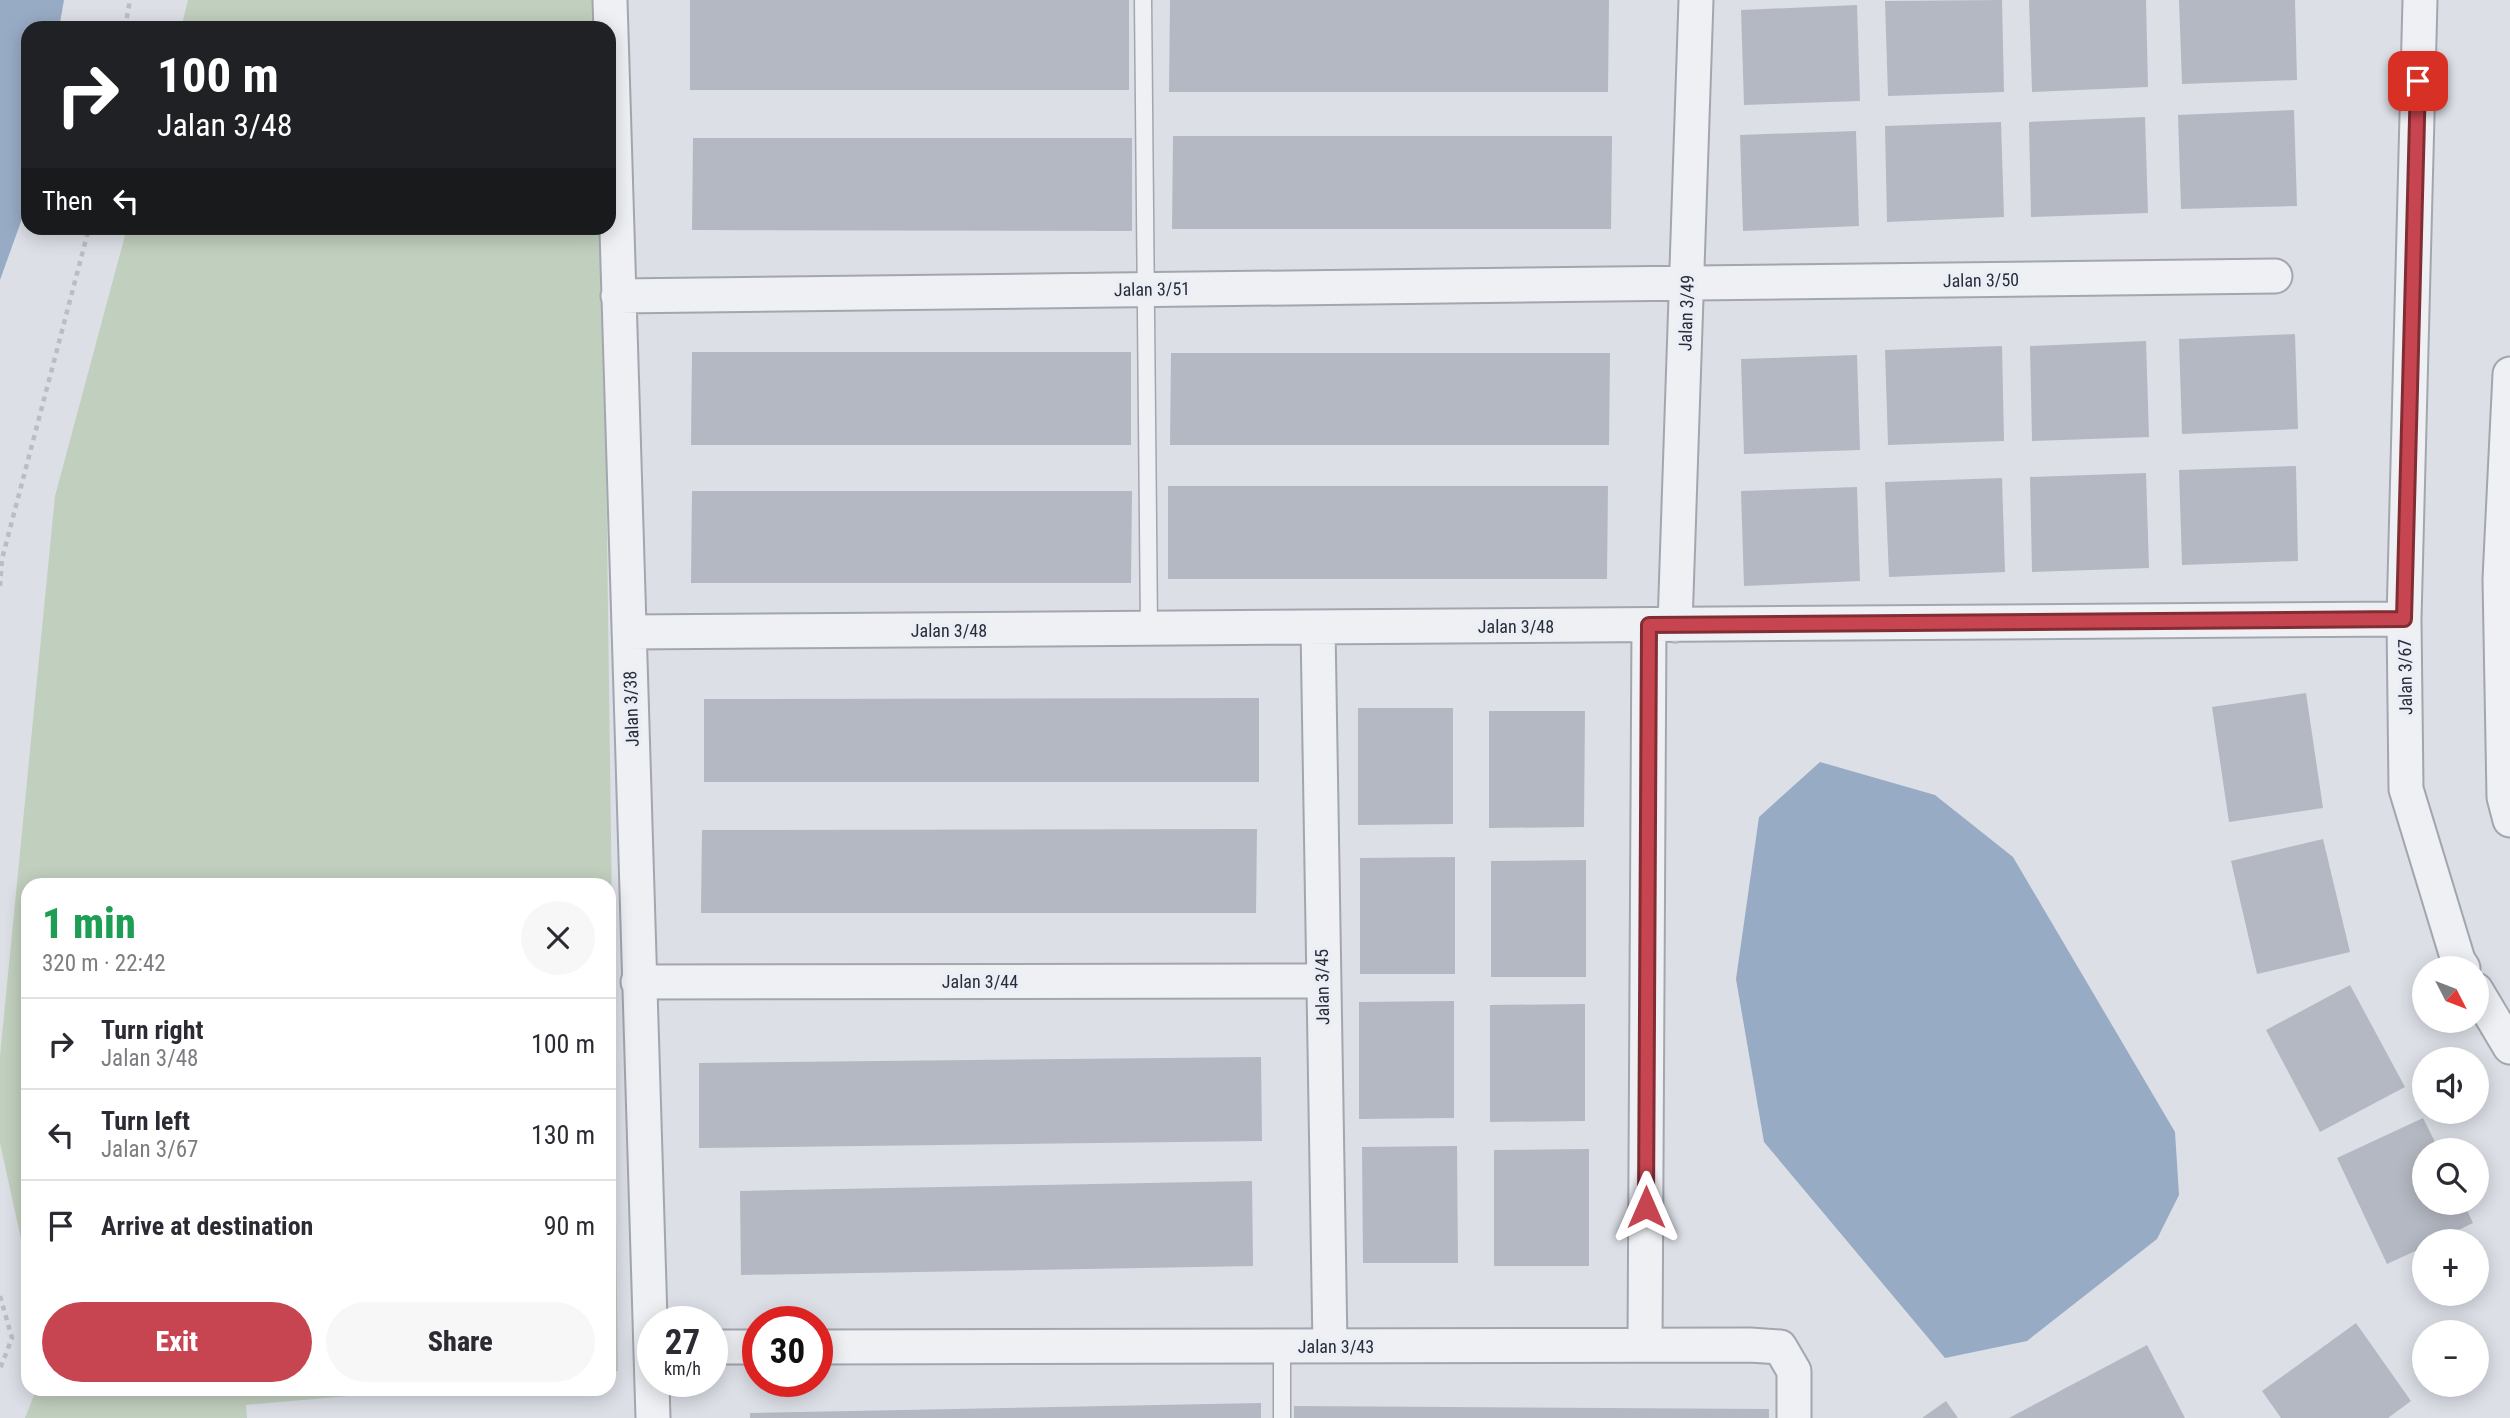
<!DOCTYPE html>
<html lang="en">
<head>
<meta charset="utf-8">
<style>
	:root { --surface:#fff; --page:#f7f7f7; --text:#2b2b33; --muted:#7c7c81; --line:#e1e1e2; --accent:#c74550 }
	body { margin:0; font-family:"Roboto Condensed",sans-serif; background:var(--page); color:var(--text); height:100vh; display:flex; flex-direction:column; font-size:26px; white-space:nowrap }
	* { box-sizing:border-box; margin:0 }
	p { font-size:23px; color:var(--muted) }
	.icon { flex:none; width:38px; height:38px; fill:none; stroke:currentColor; stroke-width:2; stroke-linecap:round; stroke-linejoin:round }
	.map { position:relative; flex:1; overflow:hidden }
	.details { position:absolute; left:21px; top:878px; width:595px; height:518px; display:flex; flex-direction:column; background:var(--surface); border-radius:21px; box-shadow:0 4px 18px #0003 }
	.details>* { flex:none }
	.banner { position:absolute; left:21px; top:21px; width:595px; height:214px; border-radius:21px; box-shadow:0 4px 18px #0003; background:#202124; color:#fff; overflow:hidden }
	.needle { width:46px; rotate:132deg }
	.fabs { position:absolute; left:2412px; top:956px; display:grid; gap:14px }
	.fabs a { display:grid; place-items:center; width:77px; height:77px; border-radius:50%; background:var(--surface); box-shadow:0 4px 18px #0003; font-size:35px }
	.speed { position:absolute; left:637px; top:1306px; display:flex; gap:14px; font-size:35px; font-weight:700; text-align:center }
	.speed>* { display:grid; place-content:center; width:91px; height:91px; border-radius:50%; background:var(--surface); box-shadow:0 4px 18px #0003; line-height:1 }
	.speed small { font-size:18px; font-weight:400 }
	.speed .limit { border:10px solid #d22; background:#fff; color:#111 }
	.pin { position:absolute; display:grid; place-items:center; width:60px; height:60px; color:#fff; margin:-30px; border-radius:14px; box-shadow:0 4px 10px #0006 }
	.me { position:absolute; width:77px; margin:-38px; rotate:0deg; stroke-linejoin:round; filter:drop-shadow(0 0 5px #0008) }
	.turn { display:flex; align-items:center; gap:24px; height:147px; padding:0 21px; font-size:32px }
	.turn .icon { width:91px; height:91px; stroke-width:2.5 }
	.turn b { display:block; font-size:49px; line-height:60px }
	.then { display:flex; align-items:center; height:66px; padding:0 21px; background:#0003; gap:14px; font-size:26px }
	.round { display:grid; place-items:center; flex:none; width:74px; height:74px; border-radius:37px; background:var(--page) }
	.overview { display:flex; align-items:center; justify-content:space-between; height:119px; padding:0 21px }
	h1 { font-size:42px; font-weight:800; line-height:52px; color:#1e9e55 }
	.cta { display:flex; gap:14px; margin-top:auto; padding:14px 21px }
	.cta a { flex:1; height:80px; border-radius:42px; background:var(--accent); color:#fff; font-size:28px; font-weight:800; line-height:80px; text-align:center }
	.cta a+a { background:var(--page); color:var(--text) }
	ul { padding:0; list-style:none }
	li { display:flex; align-items:center; gap:21px; height:91px; padding:0 21px; border-top:2px solid var(--line) }
	li div { flex:1 }
	li b { display:block; font-size:26px }
	li em { font-style:normal }
	.map>svg:first-child { display:block }
	.green { fill:#c1cfbe }
	.water { fill:#98abc5 }
	.building { fill:#b4b8c2 }
	.lines { fill:none; stroke-linecap:round; stroke-linejoin:round }
	.service-casing { stroke:#a2a6af; stroke-width:19 }
	.minor-casing { stroke:#a2a6af; stroke-width:37 }
	.path { stroke:#bbbdc4; stroke-width:4.5; stroke-dasharray:5 5; stroke-linecap:butt }
	.service { stroke:#eff0f4; stroke-width:16 }
	.minor { stroke:#eff0f4; stroke-width:33 }
	.route-casing { stroke:#812d34; stroke-width:18 }
	.route { stroke:#c74550; stroke-width:12 }
	.labels { text-anchor:middle; dominant-baseline:central; stroke-width:7; stroke-linejoin:round; paint-order:stroke }
	.street-label { font-size:18px; fill:#272d3b; stroke:#ebeef4 }
</style>
</head>
<body>
<div class="map">
<svg width="2510" height="1418" viewBox="0 0 2510 1418">
	<rect width="100%" height="100%" fill="#dcdfe6"/>
	<path class="green" d="M188,0h412v28h-419z
		M127,228h476l15,1143 -9,1v-486h-581v385l-28,-128v-87l55,-560z
		M36,1390h381l-171,15 1,13h-222z"/>
	<path class="water" d="M0,0h64l-5,28h-31v174l-28,78z
		M1820,762l115,33 78,62 162,275 4,63 -22,44 -130,102 -82,17 -181,-216 -28,-163 23,-162z"/>
	<path class="building" d="M690,0h439v90h-439z
		M1170,0h439l-1,92h-439z
		M2002,0l2,92 -116,4 -3,-95z
		M2029,0h117l2,87 -116,5z
		M2179,0h116l2,80 -115,4z
		M1857,5l3,96 -116,4 -3,-95z
		M2294,110l3,96 -116,3 -3,-94z
		M2145,117l3,96 -117,4 -2,-95z
		M2001,122l3,95 -117,5 -2,-96z
		M1856,131l3,95 -116,5 -3,-96z
		M1173,136h439l-1,93h-439z
		M693,138h439v93l-440,-1z
		M2295,334l3,95 -116,5 -3,-95z
		M2146,341l3,96 -117,4 -2,-95z
		M2002,346l2,95 -116,4 -3,-95z
		M692,352h439v93h-440z
		M1171,353h439l-1,92h-439z
		M1857,355l3,95 -116,4 -3,-95z
		M2296,466l2,95 -116,4 -3,-95z
		M2146,473l3,95 -117,4 -2,-95z
		M2002,478l3,94 -116,5 -4,-95z
		M1168,486h440l-1,93h-439z
		M1857,487l3,94 -116,5 -3,-95z
		M692,491h440l-1,92h-440z
		M2306,693l17,115 -94,14 -17,-115z
		M1259,698v84h-555v-83z
		M1358,708h95v116l-95,1z
		M1489,711h96l-1,116 -95,1z
		M1257,829l-1,84h-555l1,-83z
		M2323,839l27,113 -93,22 -26,-113z
		M1455,857v117h-95v-116z
		M1586,860v117h-95v-116z
		M2350,985l55,102 -85,45 -54,-102z
		M1454,1001v117l-95,1v-117z
		M1585,1004v117l-95,1v-117z
		M1261,1057l1,84 -563,7v-85z
		M2423,1118l16,32h-15v52h39l10,21 -37,18h-12v6l-37,17 -50,-106z
		M1457,1146l1,117h-95l-1,-116z
		M1589,1149v117h-95v-116z
		M1252,1181l1,85 -512,9 -1,-84z
		M2356,1323l55,78 -23,17h-107l-19,-27z
		M2147,1345l38,73h-176z
		M1946,1401l12,17h-36z
		M1261,1403v15h-511v-5z
		M1294,1406l475,3v9h-475z"/>
	<g class="lines">
		<defs>
			<path id="service" d="M1143,0l6,628
				M1282,1418v-72"/>
			<path id="minor" d="M610,0l43,1418
				M2420,0l-16,619 2,170 52,171 5,8
				M618,296l1657,-20
				M2510,374l-10,205 4,218 6,23
				M1675,625l21,-625
				M1318,628l12,718
				M629,632l1775,-13
				M638,982l684,-1
				M2476,990l34,57
				M1645,1345l4,-720
				M712,1347h46
				M817,1347l933,-2 30,2 14,24v47"/>
		</defs>
		<use href="#service" class="service-casing"/>
		<use href="#minor" class="minor-casing"/>
		<path class="path" d="M125,28l5,-28
			M0,586l2,-27 87,-331
			M0,1296l12,42 -12,31"/>
		<use href="#service" class="service"/>
		<use href="#minor" class="minor"/>
	</g>
	<g class="lines">
		<defs>
			<path id="route" d="M1646,1207l3,-582 755,-6 14,-538"/>
		</defs>
		<use href="#route" class="route-casing"/>
		<use href="#route" class="route"/>
	</g>
	<g class="labels">
		<g class="street-label">
			<text transform="translate(1981 280) rotate(-1)">Jalan 3/50</text>
			<text transform="translate(1152 289) rotate(-1)">Jalan 3/51</text>
			<text transform="translate(1686 313) rotate(-88)">Jalan 3/49</text>
			<text x="1516" y="626">Jalan 3/48</text>
			<text x="949" y="630">Jalan 3/48</text>
			<text transform="translate(2405 677) rotate(-91)">Jalan 3/67</text>
			<text transform="translate(631 709) rotate(-92)">Jalan 3/38</text>
			<text x="980" y="981">Jalan 3/44</text>
			<text transform="translate(1322 987) rotate(-91)">Jalan 3/45</text>
			<text x="1336" y="1346">Jalan 3/43</text>
		</g>
	</g>
</svg>
<div class="fabs">
<a><svg class="needle" viewBox="-14 -14 28 28"><path d="M0-13l5 13h-10z" fill="#e53935"/><path d="M0 13l5-13h-10z" fill="#7c7c81"/></svg></a>
<a><svg class="icon" aria-label="sound" viewBox="0 0 24 24"><path d="M4 9h4l5-4v14l-5-4H4zM17 9q2 3 0 6"/></svg></a>
<a><svg class="icon" aria-label="search" viewBox="0 0 24 24"><circle cx="10" cy="10" r="6"/><path d="M15 15l6 6"/></svg></a>
<a>+</a>
<a>−</a>
</div>
<div class="speed"><div>27<small>km/h</small></div><div class="limit">30</div></div>
<div class="pin" style="left:2418px;top:81px;background:#d93025"><svg class="icon" aria-label="arrive" viewBox="0 0 24 24"><path d="M6 21V4h12l-3 4 3 4H6"/></svg></div>
<svg class="me" style="left:1646px;top:1207px" viewBox="-20 -20 40 40"><path d="M0-17L14 15 0 8-14 15z" fill="#c74550" stroke="#fff" stroke-width="4"/></svg>
<div class="banner">
<div class="turn"><svg class="icon" aria-label="right" viewBox="0 0 24 24"><path d="M7 20v-9h11M14 6l5 5-5 5"/></svg><div><b>100 m</b>Jalan 3/48</div></div>
<div class="then">Then<svg class="icon" aria-label="left" viewBox="0 0 24 24"><path d="M17 20v-9H6M10 6l-5 5 5 5"/></svg></div>
</div>
<section class="details">
<div class="overview"><div><h1>1 min</h1><p>320 m · 22:42</p></div><a class="round"><svg class="icon" aria-label="close" viewBox="0 0 24 24"><path d="M6 6l12 12M18 6L6 18"/></svg></a></div>
<ul>
<li><svg class="icon" aria-label="right" viewBox="0 0 24 24"><path d="M7 20v-9h11M14 6l5 5-5 5"/></svg><div><b>Turn right</b><p>Jalan 3/48</p></div><em>100 m</em></li>
<li><svg class="icon" aria-label="left" viewBox="0 0 24 24"><path d="M17 20v-9H6M10 6l-5 5 5 5"/></svg><div><b>Turn left</b><p>Jalan 3/67</p></div><em>130 m</em></li>
<li><svg class="icon" aria-label="arrive" viewBox="0 0 24 24"><path d="M6 21V4h12l-3 4 3 4H6"/></svg><div><b>Arrive at destination</b></div><em>90 m</em></li>
</ul>
<div class="cta"><a>Exit</a><a>Share</a></div>
</section>
</div>
</body>
</html>
